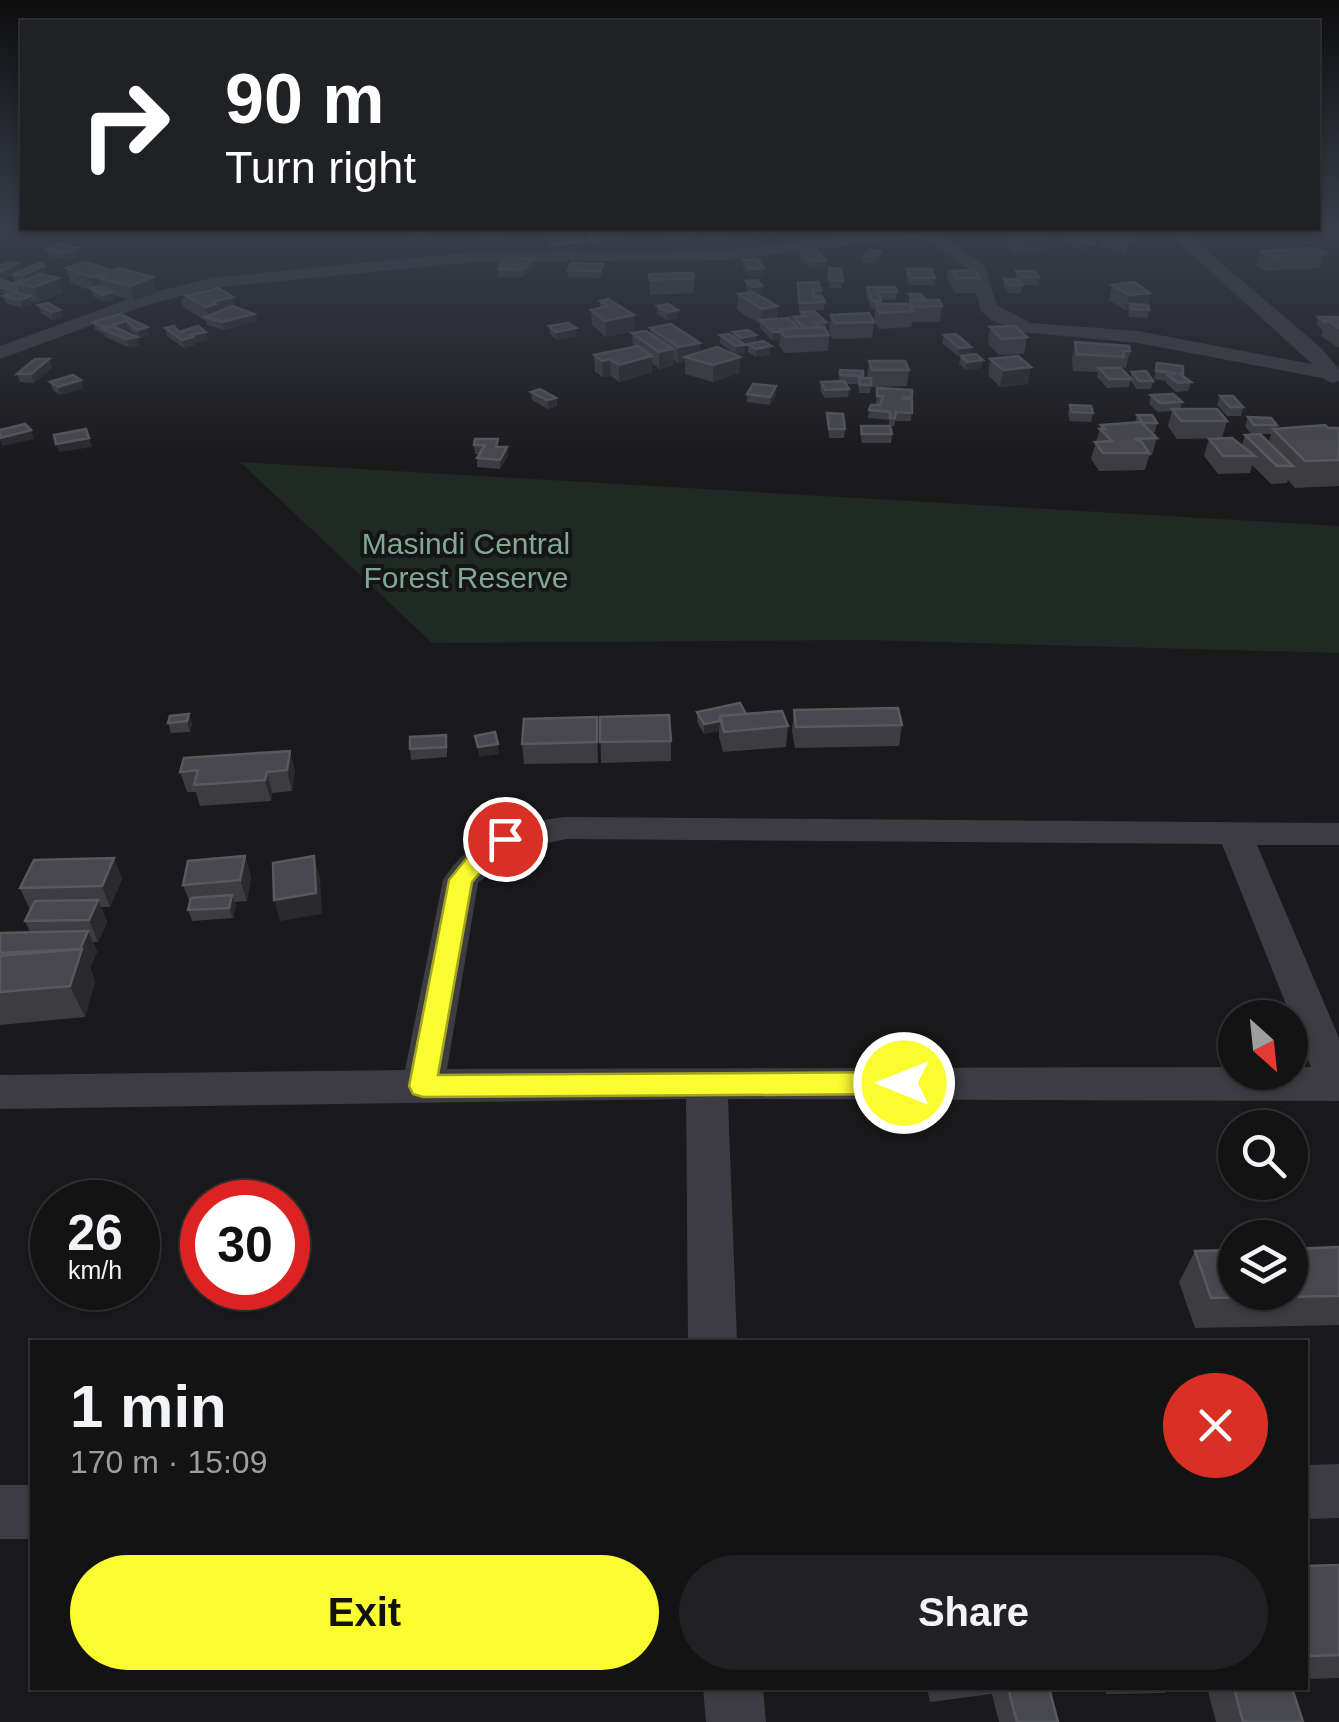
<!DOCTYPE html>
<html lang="en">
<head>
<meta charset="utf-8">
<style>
	:root { --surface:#141314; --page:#212022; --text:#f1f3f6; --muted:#9d9ea0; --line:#333234; --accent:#fbfc30 }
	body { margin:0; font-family:Arial,sans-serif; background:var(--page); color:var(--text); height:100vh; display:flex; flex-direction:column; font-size:38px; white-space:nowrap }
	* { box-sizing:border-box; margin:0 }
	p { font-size:32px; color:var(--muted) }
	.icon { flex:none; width:55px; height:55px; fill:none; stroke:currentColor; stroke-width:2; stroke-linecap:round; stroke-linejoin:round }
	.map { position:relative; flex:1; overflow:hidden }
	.side { position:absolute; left:30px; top:1340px; width:1278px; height:350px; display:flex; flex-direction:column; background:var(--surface); border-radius:0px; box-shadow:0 2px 8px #0004,0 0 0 2px var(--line) }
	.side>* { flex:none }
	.banner { position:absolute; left:20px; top:20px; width:1300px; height:210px; border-radius:0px; box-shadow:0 2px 8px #0004,0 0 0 2px var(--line); background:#202124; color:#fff; overflow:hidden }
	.needle { width:65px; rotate:153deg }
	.controls { position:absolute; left:1218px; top:1000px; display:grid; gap:20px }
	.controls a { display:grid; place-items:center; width:90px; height:90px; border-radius:50%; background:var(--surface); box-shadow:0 2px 8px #0004,0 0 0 2px var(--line); font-size:50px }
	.speed { position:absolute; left:30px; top:1180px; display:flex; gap:20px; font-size:50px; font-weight:700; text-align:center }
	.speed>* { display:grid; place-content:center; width:130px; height:130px; border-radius:50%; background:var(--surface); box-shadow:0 2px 8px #0004,0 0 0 2px var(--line); line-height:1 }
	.speed small { font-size:25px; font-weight:400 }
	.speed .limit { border:15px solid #d22; background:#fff; color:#111 }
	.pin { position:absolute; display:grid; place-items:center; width:85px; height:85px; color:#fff; margin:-42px; border:5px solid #fff; border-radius:50%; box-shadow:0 2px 10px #0007 }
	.me { position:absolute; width:110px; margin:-55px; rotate:270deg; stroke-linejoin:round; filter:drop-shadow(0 0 8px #0008) }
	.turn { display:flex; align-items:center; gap:35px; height:210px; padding:0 40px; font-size:45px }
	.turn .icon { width:130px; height:130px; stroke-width:2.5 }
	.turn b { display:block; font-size:70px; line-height:85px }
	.round { display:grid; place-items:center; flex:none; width:105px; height:105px; border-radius:52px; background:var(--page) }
	.overview { display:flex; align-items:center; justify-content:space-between; height:170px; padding:0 40px }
	h1 { font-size:60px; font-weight:700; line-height:75px }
	.cta { display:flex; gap:20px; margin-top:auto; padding:20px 40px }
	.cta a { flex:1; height:115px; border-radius:60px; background:var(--accent); color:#111; font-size:40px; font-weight:700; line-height:115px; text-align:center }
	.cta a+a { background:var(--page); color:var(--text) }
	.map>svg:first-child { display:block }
	.green { fill:#202a25 }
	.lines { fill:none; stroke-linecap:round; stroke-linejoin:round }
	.minor { fill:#3d3c43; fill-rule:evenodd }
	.wall { fill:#3d3c40 }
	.shaded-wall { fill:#2a292c }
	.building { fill:#49484e; stroke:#58585f; stroke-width:2.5 }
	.route { fill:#fbfc30; stroke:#a3a41f; stroke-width:2.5 }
	.labels { text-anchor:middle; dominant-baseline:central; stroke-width:8; stroke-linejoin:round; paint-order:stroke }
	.far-park-label { font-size:30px; fill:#81a891; stroke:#151416 }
</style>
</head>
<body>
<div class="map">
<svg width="1339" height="1722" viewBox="0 0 1339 1722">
	<rect width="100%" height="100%" fill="#1a191b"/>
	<path class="green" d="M240,462l1099,64v127l-475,-13 -432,3z"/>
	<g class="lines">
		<path class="minor" d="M921,228h46l-2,3 -24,4 43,30 13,40 33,18 108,8 174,33 -149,-136h17l140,119 19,22v12l-7,2 -10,-5 -184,-35 -118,-11 -29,-12 -10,-9 -11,-40 -47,-34 -197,23 -253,2 -262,26 -67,18 -144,53v-13l132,-48 78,-20 263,-26 253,-2z
			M567,817l772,6v22h-82l82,193v63l-611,-2 9,243h-49l-2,-243 -686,10v-34l405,-5 38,-190c28,-45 75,-58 124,-63zM567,839l655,5 89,223h-21v5h-55v-5l-788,2 31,-186 41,-34z
			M1339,1464v54l-34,1v-54z
			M0,1485h32v54h-32z
			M703,1688h60l3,34h-60z"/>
	</g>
	<path class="wall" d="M1331,227h8v11l-9,-6z
		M404,228h27l5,18 -23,3 -7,-10z
		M477,228l24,5v7l-22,1z
		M598,228h43v4l-22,5 2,9 -29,2 -5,-6v-7l23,-2z
		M672,228l23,6v7l-15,1 -2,-2 -9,3 -10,-7 -1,-7 14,1z
		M703,228h35v10l-24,4 -12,-8z
		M741,228h47v7l-12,2 -8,-5v5l-9,1z
		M1010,228h90l2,1 -2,7 -14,1 7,13 -11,1 -21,-13 2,-8h3l-4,-2v8l-15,1 -2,15 -29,2 -8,-6 2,-6 -3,-2z
		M1126,228h21l-2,6h-12z
		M547,237l37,4v7l-27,4 -10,-8z
		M1100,238l35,2 -2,7 -6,1 -2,7 -26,-10z
		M47,249l32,7 -13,4 -17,-4z
		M801,251l25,17 -15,1 -11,-11z
		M881,251l-1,7 -6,6 -11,-1v-7z
		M1261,251l64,2 -5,15 -55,3 -9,-5z
		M533,259v7l-9,11h-26v-8z
		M743,260l21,15 -14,1 -7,-8z
		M0,266l20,5 -18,9 9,5 4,-2 -3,-8 34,-2 -3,2 15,3 4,15 -23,9 -8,-1 1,3 -10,4 -16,-5 -3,-7 2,-1 -1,-2 -4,1z
		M66,268l91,24 -23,9 -21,-6 2,5 -10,2 -12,-6 -1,-5 -21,-8z
		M829,268l14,13 -1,7h-13z
		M907,269l28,9 -1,7h-25l-3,-9z
		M568,270l35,1 -3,7 -32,-1z
		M948,270l32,8 -3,15h-22l-8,-15z
		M1016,271l23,6 -1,8h-16l-1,8h-13l-5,-7 1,-7h11z
		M649,274l45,4v15l-44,2z
		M746,281l16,13h-4l19,12v13l15,3 1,-5 8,-1v-4l25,10 -1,7 4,6 -1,16 -44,2 -5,-8 1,-5h-8l-12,-12v-4l-23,-14 1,-16 11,-2 -3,-4z
		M798,283l23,7v6l4,6 -1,8 -25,1z
		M1112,285l38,8 -2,12 1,5 -2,8 -18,-1 -1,-7h-3l-16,-10z
		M867,287l30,5 -1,8h-16l1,4 28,1v-11l33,12 -2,16h-28l-1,5 -32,2 -5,-9 1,-11h-4l-5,-15z
		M186,296l47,1 3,11 18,6 2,7 -32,9 -17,-5 -1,-4 -23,-14 -2,-8 6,-2z
		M600,301l34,14v16l-28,6 -14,-12 -1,-15 9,-2z
		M38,305l22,5 3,7 -10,3 -12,-7z
		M657,306l21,12 -11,2 -10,-6z
		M864,313l10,9 -2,16 -39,1 -4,-9 2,-15z
		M120,314l29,21 -9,3 -12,-9 -5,2 14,6 2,8 -11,2 -23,-10 -1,-3 -9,-4 -2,-8z
		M1318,317h21v31l-18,-12 2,-5 -7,-6z
		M549,326l27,10 -19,4 -7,-6z
		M990,327l37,10 -3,17 -25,1 -11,-12z
		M165,328l14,4h27l2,8 -14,3 1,2 -11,3 -17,-12z
		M650,328l50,15v10l40,4 -1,16 -26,9 -28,-8v-12l-7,1 -5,-4v7l-14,3 -7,-6v9l-33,10 -8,-6 -8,1 -8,-5 -1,-17 39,-8 -1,-14h18z
		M733,332l23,3v7l15,4 -1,8 -14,3 -8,-5v-7h-3l-1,8 -9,1 -15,-11v-8l13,1z
		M944,335l27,12 -1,8 -12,1 -16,-13z
		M1075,342l55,9 -4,17 -4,-1v2l8,9 2,-6 21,9 -2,8h-14l-7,-9 -1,7 -22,1 -10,-11 1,-5 -25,-1 -1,-12z
		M961,356l22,4 -2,8 -15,2 -7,-6z
		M990,359l38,25 -28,3 -12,-12z
		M869,361l40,9 -2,16 -36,1 -1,6h-11l-1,-9h-12l3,5 -1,8 -23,1 -5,-8 1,-8 18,-1 1,-11 23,1v7h4z
		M1157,363l26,3 -1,10 9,6 -3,9 -12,1 -10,-9v-2l-12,-2z
		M52,368l-18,15 -14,-1 -3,-8z
		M81,380l2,8 -23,7 -7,-5 -3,-8z
		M877,388l35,12 -1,21h-16l-1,5h-4l2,8 -1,9h-29l-2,-9 1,-8h28v-6l-21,-2 1,-8 11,-6h-4z
		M531,392l25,6 1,8 -9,3 -16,-9z
		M747,394l29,1 -6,10 -23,-3z
		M1151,395l31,7 -2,7 47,12 -5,17 -45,1 -9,-13 4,-15 -14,1 -9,-8z
		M1220,396l23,11 -2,9h-14l-10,-11z
		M1070,405l23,8 -2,9 -21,-1 -2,-8z
		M827,413l18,16 -1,9h-15z
		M1137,415l20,8 -2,9h-4l6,6 -5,17 -3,1 -4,14 -46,1 -8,-12 10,-34 34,-3z
		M1248,417l29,8 -1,4 63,-1v58l-44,2 -7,-8 -1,3 -16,1 -19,-19 -2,8 -32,1 -14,-18 5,-17 33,7 3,-11 24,7 2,-8h-20l-6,-8z
		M474,445l24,2 10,9 -8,13 -23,-2v-9l2,-4h-4z
		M794,710l108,15 -3,21 -104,2 -3,-17z
		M697,712l49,2 42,12 -2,21 -63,5 -4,-15v-6l-15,3 -7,-12z
		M189,714l3,10 -2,8 -19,1 -3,-10z
		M597,717l1,46 -74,1 -2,-20z
		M600,717l71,24v20l-70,2z
		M447,745v12l-36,3 -1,-11z
		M290,751l5,20 -3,20 -20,2 -1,8 -71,5 -4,-14h-9l-7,-20z
		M245,856l6,21 -4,24 -12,1 1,4 -3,12 -41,3 -4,-11 2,-7 -7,-18z
		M114,858l8,21 -12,28h-9l6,15 -9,20h-5l4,10 -7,16 5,13 -10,36 -85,8v-92l30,-1 -5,-11 5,-11 -10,-22z
		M1339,1247v78l-144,3 -16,-46 16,-31z
		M1339,1565v113l-34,1v-113z
		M927,1688h122l9,34h-59l-7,-28 -62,8z
		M1105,1688h65l-5,5 -59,1z
		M1207,1688h85l11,34h-87z"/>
	<path class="shaded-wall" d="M632,228h9v4l-20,6v-8z
		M715,228h23v10l-24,4z
		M788,228v7l-12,2 1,-7z
		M1063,229l-1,7 -27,3 1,-7z
		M1102,229l-2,7 -18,2 2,-7z
		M768,230v7l-9,1v-7z
		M435,232l1,14 -23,3 -2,-14z
		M678,234v7l-9,2v-7z
		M695,234v7l-15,1v-7z
		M621,238v8l-29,2v-7z
		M1048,238l-3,14 -29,2 3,-14z
		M1135,240l-2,7 -6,1 -1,-7z
		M584,241v7l-27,4 -1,-7z
		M1095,243l-2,7 -11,1 2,-7z
		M77,248l2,8 -13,4 -2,-7z
		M881,251l-1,7 -6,6v-7z
		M533,259v7l-9,11 -1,-7z
		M826,261v7l-15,1 1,-7z
		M17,263l3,8 -20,10v-9z
		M44,266l2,7 -19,10 -3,-8z
		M764,268v7l-14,1v-7z
		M107,275l-8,3 4,13 -9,-1 -4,-13z
		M153,277l4,15 -23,9 -4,-15z
		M58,278l4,15 -23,9 -5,-15z
		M11,283l2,7 -10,-2 1,5 -4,1v-8z
		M762,286v8l-11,1 1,-8z
		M112,292l3,8 -10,2 -2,-7z
		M1150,293l-3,15 -17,-4 -2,6h-3l4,-15z
		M30,296l2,8 -10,4 -2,-8z
		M233,297l4,15 -29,6 -2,-11 -11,-6z
		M777,306l-1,15h-15l1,-12z
		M60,310l3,7 -10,3 -2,-8z
		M678,310v8l-11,2v-8z
		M254,314l2,7 -32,9 -2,-8z
		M634,315v16l-28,6 -1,-16z
		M126,321l2,8 -15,5 -9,-6z
		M147,327l2,8 -9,3 -3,-8z
		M576,328v8l-19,4 -1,-8z
		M206,332l2,8 -14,3 1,2 -11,3 -2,-8 8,-5z
		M773,332h7v8h-8z
		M756,335v8l-11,2 -1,8 -9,1 1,-8 5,-1v-7z
		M137,337l2,8 -11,2 -2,-8z
		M700,343v16l-15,-2v5l-7,1v-16z
		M771,346l-1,8 -14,3v-8z
		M971,347l-1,8 -12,1 1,-8z
		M673,349v17l-14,3v-17z
		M652,356v16l-33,10v-17z
		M740,357l-1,16 -26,9v-17z
		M49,359l3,9 -18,15 -3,-9z
		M610,359l1,17 -8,1 -1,-16z
		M983,360l-2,8 -15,2 1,-8z
		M1031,367l-3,17 -28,3 3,-17z
		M81,380l2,8 -23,7 -2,-8z
		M776,386v9l-6,10v-8z
		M556,398l1,8 -9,3 -1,-9z
		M31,430l3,9 -32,7 -2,-8z
		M89,438l3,9 -33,5 -3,-8z
		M507,447l1,9 -8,13v-9z
		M189,714l3,10 -2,8 -3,-11z
		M720,721l-1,10 -15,3v-10z
		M498,744l1,10 -20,3 -1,-10z
		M290,751l5,20 -3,20 -5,-21z
		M267,772l5,21 -1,8 -6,-21z
		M245,856l6,21 -4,24 -7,-21z
		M314,856l6,22 2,36 -42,7 -6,-21z
		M114,858l8,21 -12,28 -8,-21z
		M232,895l4,11 -3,12 -4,-10z
		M98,900l9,22 -9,20 -9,-22z
		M88,931l9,21 -7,16 5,13 -10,36 -15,-31 9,-35z"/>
	<path class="building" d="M406,228h25l4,4 -24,3z
		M477,228h22l2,5 -22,1z
		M668,228l10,6 -9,2 -11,-7z
		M672,228h16l7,6 -15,1z
		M752,228h12l4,2 -9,1z
		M1011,228h22l15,10 -29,2 -8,-6h9z
		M1033,228h28l2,1 -24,2z
		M1077,228h23l2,1 -18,2z
		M1063,230h11l21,13 -11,1z
		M615,232l6,6 -29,3 -5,-6z
		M1123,234l12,6 -9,1 1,6 -27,-9z
		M577,236l7,5 -28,4 -9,-8z
		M60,244l17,4 -13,5 -17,-4z
		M1315,248l10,5 -56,4 -8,-6z
		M815,250l11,11 -14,1 -11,-11z
		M870,250l11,1 -7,6 -11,-1z
		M505,257l28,2 -10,11 -25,-1z
		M757,259l7,9 -14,1 -7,-9z
		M8,262l9,1 -17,9v-6z
		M42,262l2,4 -20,9h-12z
		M86,262l25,9 8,-3 34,9 -23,9 -31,-8 8,-3 -17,2 -24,-9z
		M571,263l32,1 -3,7 -32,-1z
		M829,268l12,1 2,12 -14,-1z
		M907,269h24l4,9h-25z
		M975,270l5,8h-23l-5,-7z
		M1016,271h18l5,6h-18z
		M693,273l1,5 -44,2 -1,-6z
		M39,274l19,4 -24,9 -18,-3z
		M0,279l11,4 -11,3z
		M1004,279h13l5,6h-13z
		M22,280h3l-9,4 1,7 -14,-3z
		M757,280l5,6 -10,1 -6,-6z
		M818,282l3,8h-8l1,7 8,-1 3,6 -26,1 -1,-20z
		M1134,282l16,11 -21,2 -17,-10z
		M101,286l11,6 -9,3 -12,-7z
		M867,287h28l2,5h-19l3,9h-9z
		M218,288l15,9 -21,5 4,2 -10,3 -20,-11z
		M13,292l17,4 -10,4 -17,-4z
		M753,292l24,14 -15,3 -24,-15z
		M909,294h12l5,6h-12z
		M608,299l26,16 -29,6 -14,-11 17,-4 -8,-5z
		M910,300h29l3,6 -29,1z
		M48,303l12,7 -9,2 -13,-7z
		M668,304l10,6 -11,2 -10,-6z
		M876,304h33l4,7 -33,2z
		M1130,304l18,1 1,5 -18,-1z
		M232,306l22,8 -32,8 -17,-5z
		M814,311l12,11 -10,1 4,4 -16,1 -11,-11 12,-1 -4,-4z
		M869,313l5,9 -39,1 -4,-8z
		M120,314l27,13 -10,3 -11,-9 -22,7 -11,-6z
		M1318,317h21v2l-12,1 -2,3z
		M789,318l9,10 -18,1v3h-7l-13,-12z
		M1339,319v9l-12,-8z
		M568,323l8,5 -20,4 -7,-6z
		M671,324l29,19 -22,4 -28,-19z
		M112,326l25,11 -11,2 -24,-10z
		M174,326l5,6 19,-6 8,6 -16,3 3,2 -11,3 -17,-12z
		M1015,326l12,11 -25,2 -12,-12z
		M824,327l5,8 -44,2 -5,-8z
		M748,330l8,5 -15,3 -8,-6z
		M646,331l27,18 -14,3 -27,-19z
		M729,334l16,11 -9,1 -16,-11z
		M956,334l15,13 -12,1 -15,-13z
		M763,341l8,5 -15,3 -8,-5z
		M1075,342l54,4 1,5h-7l1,6 -47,-3z
		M638,346l14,10 -33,9 -9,-6 -8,2 -8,-6z
		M717,347l23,10 -27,8 -28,-8z
		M976,354l7,6 -16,2 -6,-6z
		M1018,356l13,11 -28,3 -13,-11z
		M35,359h14l-18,15h-14z
		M869,361h36l4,9h-37z
		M1157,363l26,3v8h-3l11,8 -13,1 -10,-8 8,-2 -20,-2z
		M1099,368h22l10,11h-22z
		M840,370l23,1v5l-23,-1z
		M1146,371l7,10h-14l-7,-9z
		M73,375l8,5 -23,7 -8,-5z
		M859,378h12v7h-11z
		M844,381l5,8 -24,1 -4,-8z
		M753,384l23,2 -6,11 -23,-3z
		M877,388l35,2v7l-11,1 11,2v13l-16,-1 -1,6h-5v-6l-21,-2 2,-5h9l3,-9h-6z
		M540,389l16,9 -9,2 -16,-8z
		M1173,394l9,8 -22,1 -9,-8z
		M1220,396h13l10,11h-13z
		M1070,405l21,1 2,7 -21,-1z
		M1172,409h45l10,12h-46z
		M827,413l16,1 2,15h-16z
		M1137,415h15l5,8h-14z
		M1248,417l23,1 6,7h-23z
		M1141,422l16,16 -23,1 7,2 8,12h-46l-8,-11 17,-1 -12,-12h5l-4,-4z
		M25,424l6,6 -31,8v-8z
		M1325,425l3,3h11v32l-34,1 -32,-32z
		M861,426h29l2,8h-30z
		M86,429l3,9 -33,6 -2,-9z
		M1260,434l33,32h-16l-32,-31z
		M1232,438l23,18h-32l-14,-17z
		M475,439h23l-2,8h11l-7,13 -23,-2 8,-13h-11z
		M740,703l6,11 -26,2v5l-16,3 -7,-12z
		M898,708l4,17 -106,2 -2,-17z
		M782,711l6,15 -64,6 -4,-16z
		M189,714l-2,7 -19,2 2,-7z
		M669,715l2,26 -71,1v-25z
		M597,717v25l-75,2 2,-25z
		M495,732l3,12 -20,3 -3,-11z
		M446,735v12l-36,2v-12z
		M290,751l-3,19 -20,2 -2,8 -71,5 4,-15 -18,2 4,-14z
		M245,856l-5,24 -57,5 5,-24z
		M314,856l2,37 -42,7 -1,-37z
		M114,858l-12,28 -82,2 14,-28z
		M232,895l-3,13 -41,2 3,-12z
		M98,900l-9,20 -64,1 10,-20z
		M88,931l-8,18 -80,4v-20z
		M82,949l-12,37 -70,6v-36z
		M1339,1247v49l-128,2 -16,-47 40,-1v42h55v-43z
		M1339,1565v90l-29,1 -5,-13v-77z
		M1008,1688h41l9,34h-41z
		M1234,1688h58l11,34h-60z"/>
	<linearGradient id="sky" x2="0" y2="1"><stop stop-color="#0e0e0f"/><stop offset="0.49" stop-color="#383e4a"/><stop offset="1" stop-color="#383e4a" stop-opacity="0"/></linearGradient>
	<rect width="1339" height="468" fill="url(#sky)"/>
	<path class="route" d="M505,832l11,7c-13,16 -31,26 -44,43l-34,193 466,-3 9,3 4,8 -4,7 -9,4 -481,3 -10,-3 -4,-8 40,-206 25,-31z"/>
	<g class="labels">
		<g class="far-park-label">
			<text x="466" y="543">Masindi Central<tspan x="466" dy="34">Forest Reserve</tspan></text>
		</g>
	</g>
</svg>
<div class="controls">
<a><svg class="needle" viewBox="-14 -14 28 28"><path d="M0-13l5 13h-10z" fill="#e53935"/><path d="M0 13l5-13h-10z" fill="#9d9ea0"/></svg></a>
<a><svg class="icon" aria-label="search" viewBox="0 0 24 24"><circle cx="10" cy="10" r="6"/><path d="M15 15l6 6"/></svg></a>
<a><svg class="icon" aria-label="layers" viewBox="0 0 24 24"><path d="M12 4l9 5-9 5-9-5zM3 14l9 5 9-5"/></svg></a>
</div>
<div class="speed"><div>26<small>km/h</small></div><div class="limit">30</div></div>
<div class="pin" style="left:505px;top:839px;background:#d93025"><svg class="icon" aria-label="arrive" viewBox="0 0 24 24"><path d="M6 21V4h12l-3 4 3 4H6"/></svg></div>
<svg class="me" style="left:904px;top:1083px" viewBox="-20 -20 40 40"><circle r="17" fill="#fbfc30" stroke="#fff" stroke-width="3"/><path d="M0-11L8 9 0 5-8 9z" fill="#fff"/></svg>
<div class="banner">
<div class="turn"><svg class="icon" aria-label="right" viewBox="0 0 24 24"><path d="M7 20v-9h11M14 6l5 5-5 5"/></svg><div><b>90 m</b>Turn right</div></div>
</div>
<section class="side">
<div class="overview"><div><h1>1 min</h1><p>170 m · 15:09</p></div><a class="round" style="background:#d93025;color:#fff"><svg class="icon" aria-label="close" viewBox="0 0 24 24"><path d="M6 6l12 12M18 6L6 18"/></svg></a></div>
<div class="cta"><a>Exit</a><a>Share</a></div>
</section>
</div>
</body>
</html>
